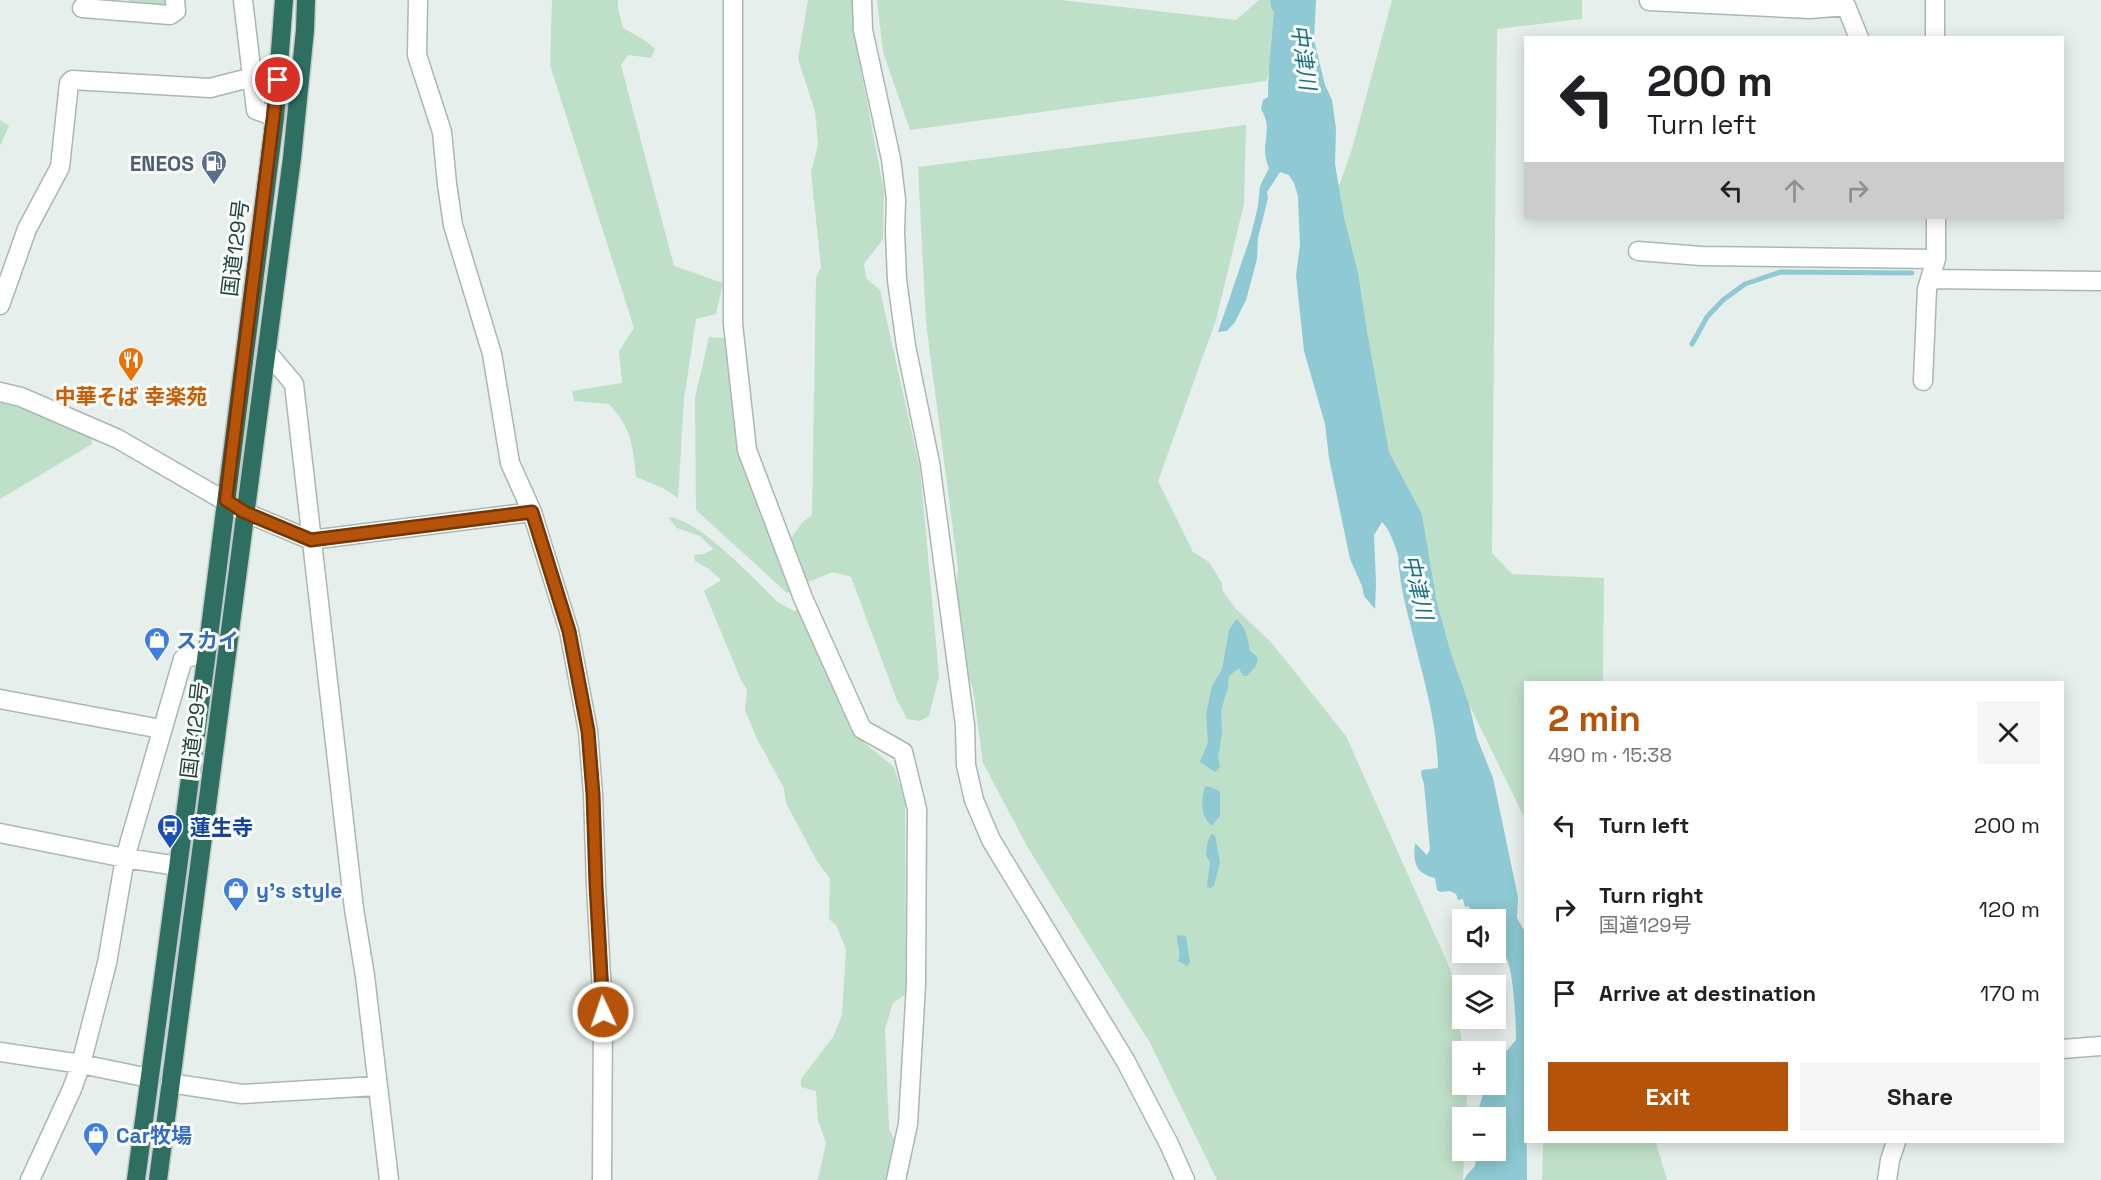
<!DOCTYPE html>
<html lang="en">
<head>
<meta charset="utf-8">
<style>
	:root { --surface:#fff; --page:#f6f6f6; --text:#202124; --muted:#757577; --accent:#b45309 }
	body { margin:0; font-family:"Space Grotesk","Noto Sans JP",sans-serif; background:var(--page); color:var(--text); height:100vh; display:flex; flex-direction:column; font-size:22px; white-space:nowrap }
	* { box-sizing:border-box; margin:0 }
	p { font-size:20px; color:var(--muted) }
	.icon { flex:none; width:33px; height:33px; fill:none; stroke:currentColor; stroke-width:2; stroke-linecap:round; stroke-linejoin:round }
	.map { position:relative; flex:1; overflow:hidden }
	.details { position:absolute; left:1524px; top:681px; width:540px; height:462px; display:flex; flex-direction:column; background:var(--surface); border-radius:0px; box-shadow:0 3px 15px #0003 }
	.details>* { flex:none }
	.hud { position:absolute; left:1524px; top:36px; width:540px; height:183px; border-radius:0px; box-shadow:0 3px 15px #0003; background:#fff; color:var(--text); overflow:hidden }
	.fabs { position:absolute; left:1452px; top:909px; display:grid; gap:12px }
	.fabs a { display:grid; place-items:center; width:54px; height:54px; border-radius:0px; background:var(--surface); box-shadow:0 3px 15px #0003; font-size:30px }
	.pin { position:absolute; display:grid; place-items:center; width:51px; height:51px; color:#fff; margin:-26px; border:3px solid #fff; border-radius:50%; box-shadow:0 2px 6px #0007 }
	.me { position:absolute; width:66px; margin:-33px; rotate:357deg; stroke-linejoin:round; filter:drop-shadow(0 0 4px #0008) }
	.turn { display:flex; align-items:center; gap:21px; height:126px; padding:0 24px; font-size:27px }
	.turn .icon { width:78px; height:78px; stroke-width:2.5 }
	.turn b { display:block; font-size:42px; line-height:51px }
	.lanes { display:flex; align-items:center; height:57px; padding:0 24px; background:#0003; justify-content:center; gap:30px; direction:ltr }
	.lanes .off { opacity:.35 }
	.round { display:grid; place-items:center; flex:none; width:63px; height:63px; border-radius:0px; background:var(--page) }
	.summary { display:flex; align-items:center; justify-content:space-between; height:102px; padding:0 24px }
	h1 { font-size:36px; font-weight:700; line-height:45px; color:var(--accent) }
	.primary-button { display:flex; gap:12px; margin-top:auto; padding:12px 24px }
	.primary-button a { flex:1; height:69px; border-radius:0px; background:var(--accent); color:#fff; font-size:24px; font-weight:700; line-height:69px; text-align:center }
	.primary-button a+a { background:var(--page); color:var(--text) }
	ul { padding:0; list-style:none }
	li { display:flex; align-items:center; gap:18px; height:84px; padding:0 24px }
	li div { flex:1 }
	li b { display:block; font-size:22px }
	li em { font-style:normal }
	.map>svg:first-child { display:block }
	.green { fill:#bfe0c8 }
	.water { fill:#8ec9d4 }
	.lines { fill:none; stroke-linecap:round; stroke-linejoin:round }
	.stream { stroke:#8ec9d4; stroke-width:5 }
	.minor-casing { stroke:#a8b8b2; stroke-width:21 }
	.highway-casing { stroke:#c2cac8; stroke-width:21 }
	.minor { stroke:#fff; stroke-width:18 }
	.highway { stroke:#2f6f62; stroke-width:18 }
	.route-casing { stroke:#753606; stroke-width:15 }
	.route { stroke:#b45309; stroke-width:10 }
	.labels { text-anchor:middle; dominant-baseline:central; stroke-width:6; stroke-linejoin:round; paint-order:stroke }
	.service-label { font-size:21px; font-weight:bold; fill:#4e5e75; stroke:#f7fbf9; text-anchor:end }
	.street-label { font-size:21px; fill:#24423a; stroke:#f7fbf9 }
	.food-label { font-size:21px; font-weight:bold; fill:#c56008; stroke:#f7fbf9 }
	.shop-label { font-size:21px; font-weight:bold; fill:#366cbe; stroke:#f7fbf9; text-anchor:start }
	.transit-label { font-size:21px; font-weight:bold; fill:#164399; stroke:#f7fbf9; text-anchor:start }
	.water-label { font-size:22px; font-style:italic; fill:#1c6f80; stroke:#f7fbf9 }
</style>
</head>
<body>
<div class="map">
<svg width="2101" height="1180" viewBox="0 0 2101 1180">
	<rect width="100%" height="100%" fill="#e6efeb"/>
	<path class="green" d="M129,0h39l1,2 -5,6 -35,-4z
		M552,0h66v8l5,20 23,13 9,8 -4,9 -23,-3 -7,10 53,201 49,17 -7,31 -20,5 -12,80 -6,99 -15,-10 -27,-11c-3,-32 -5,-49 -27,-73l-35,-3 -2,-10 50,-8 -3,-32 15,-23 -84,-263z
		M808,0h46l1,39 29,152 -1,48 -19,25 2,14 14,12 40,179 19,207 -10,40 -9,5 -13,-2 -11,-21 -45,-121 -18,-5 -27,11 -15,-45 12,-16 9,-7 4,-237 5,-11 -10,-95 7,-27 -3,-34 -17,-52z
		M877,0h184l175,20 23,-20h38l-31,81 -356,49 -27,-78z
		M1392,0h190v19l-85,10 -5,524 20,21 92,4 -1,104h-77l-1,137 -56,-115 -18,-51 -14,-50 -15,-89 -33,-62 -77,-188 40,-115z
		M0,120l9,6 -9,20z
		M1246,125l-2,79 -28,116 -58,161 35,71 16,10 13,21v7l14,19 35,33 75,94 106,237 11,78 -1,33 5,1v2l-1,30 -4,1v32l2,1 -1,29h-246l-67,-137 -122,-195 -45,-85 -10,-73 -4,-13 -13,-83 2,-26 -32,-245 -8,-156z
		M709,337l17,1 67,253 -6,2 -91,-83 -1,-112z
		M0,401l65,23 26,12 1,8 -92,55z
		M668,517c32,2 86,63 111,86l15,8 6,-2 56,127 38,31 11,33 1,194 -13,9 -8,26 4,100 7,14 -7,37h-71l8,-37 -8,-23 -2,-29 -15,-4v-8l32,-42 9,-22 4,-66 -10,-24 -7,-6 1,-40 -13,-18 -31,-58 -2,-15 -27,-49 -12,-29 2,-20 -6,-10 -37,-89 17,-11 -12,-11 -14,-8 -1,-6 10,-1 9,-5 -13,-13 -23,-8z
		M1543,1142h113l11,38h-125z"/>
	<path class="water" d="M1270,0h46l-2,40 11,45 7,15 4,29 -1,35 9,53 14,56 9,59 22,120 33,62 15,89 14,50 18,51 8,34 16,40 25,119 -1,21 8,14 2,248h-63l2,-4 9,-10 1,-9 -4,-6 24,-1v-32l-20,-1 10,-32 10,-1v-21l20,-23c0,-16 -2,-72 -11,-84 -2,-3 -7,-7 -9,-10v-26l-26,-1 -1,-13 -4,1 -2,-8 -5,1 -2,-6 -6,-3 -10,1 -3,-2 -2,-12c-20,-5 -22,-16 -20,-35l12,12 3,-6 -6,-65 -3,-10 1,-4 16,-2c-1,-49 -17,-97 -28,-145 -5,-18 -9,-36 -11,-55 -1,-4 0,-9 -1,-13 -3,-10 -9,-27 -16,-33l-8,13 2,47 -1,27 -11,-13 -2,-10 -12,-27 -21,-101 -4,-34 -21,-73 -8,-76 4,-30 -2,-49 -4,-13 -5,-8 -9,-3 -13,20 1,6 -10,40 -1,21 -11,41 -11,22 -8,9 -9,1 33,-97 7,-29 2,-20 9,-18c-11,-24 6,-36 -8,-59l2,-9 5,-3c0,-29 4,-57 6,-85l-3,-5z
		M1236,619c11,8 11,20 14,32l5,4 3,4 -2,7 -9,10h-4l-4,-8 -10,8 -1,12 -7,22 1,24 -4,23 2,10 -5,5 -15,-10 8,-20 -2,-27 6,-29 10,-17 7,-39z
		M1205,786l9,2 6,4v24l-8,10c-12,-10 -11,-26 -7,-40z
		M1211,834l4,1 5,27 -6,24 -4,2 -3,-1 3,-25 -4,-6 1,-12z
		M1177,935l9,1 4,26 -3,4 -9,-5c4,-10 -2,-16 -1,-26z"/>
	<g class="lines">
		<path class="stream" d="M1692,344l15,-27 16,-17 22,-16 35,-12 132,1"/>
		<defs>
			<path id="minor" d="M243,0l13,110 19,7
				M418,0l-1,55 25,77 5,52 6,41 39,129 18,109 22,49
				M733,0v324l14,126 56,148 59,131 41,23 14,57 -1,175 -8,140 -12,56
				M862,0l1,30 28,129 5,41 -1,32 2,48 9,66 24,117 35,262 1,40 8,35 17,40 134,220 44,84 16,36
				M1935,0v38
				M1649,1l161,8 36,-3 13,32
				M82,8l88,7 6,-4 -1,-11
				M1638,251l63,5 235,3
				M1930,279l171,2
				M0,305l27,-76 33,-62 9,-84 3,-3 138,8 43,-11
				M267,352l27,32 60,525 11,67 24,204
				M1923,381l4,-92 9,-30v-41
				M0,392l21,5 97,42 126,73 67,28 221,-28 37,119 19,100 5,63 3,91 7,127 -1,168
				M0,699l161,30
				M0,833l125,25 53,8
				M2062,1049l39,-3
				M0,1052l81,12 68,14
				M170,1083l72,11 135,-8
				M30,1180l42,-91 9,-25 26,-101 18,-105 58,-199 24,-7
				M1887,1180l3,-20 6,-18"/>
			<path id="highway" d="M136,1180l71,-528 68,-535 9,-117
				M158,1180l134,-1022 13,-128 1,-30"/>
		</defs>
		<use href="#minor" class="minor-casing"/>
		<use href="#highway" class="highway-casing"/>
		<use href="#minor" class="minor"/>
		<use href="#highway" class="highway"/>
	</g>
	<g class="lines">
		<defs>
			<path id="route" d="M278,80l-52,420 18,12 67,28 221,-28 37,119 19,100 5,63 3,91 7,127"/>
		</defs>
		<use href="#route" class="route-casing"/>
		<use href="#route" class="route"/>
	</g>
	<defs>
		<symbol id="fuel-pin" viewBox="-11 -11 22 30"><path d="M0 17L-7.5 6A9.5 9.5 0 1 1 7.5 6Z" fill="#5c6f8a" stroke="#f7fbf9"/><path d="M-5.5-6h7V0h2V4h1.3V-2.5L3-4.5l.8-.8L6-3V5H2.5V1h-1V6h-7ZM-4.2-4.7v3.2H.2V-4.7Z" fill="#fff"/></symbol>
		<symbol id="restaurant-pin" viewBox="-11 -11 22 30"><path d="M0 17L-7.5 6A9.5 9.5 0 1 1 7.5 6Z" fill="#e8710a" stroke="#f7fbf9"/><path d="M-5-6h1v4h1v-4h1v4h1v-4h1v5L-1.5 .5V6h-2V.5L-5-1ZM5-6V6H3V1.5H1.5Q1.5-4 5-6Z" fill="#fff"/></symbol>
		<symbol id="shop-pin" viewBox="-11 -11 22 30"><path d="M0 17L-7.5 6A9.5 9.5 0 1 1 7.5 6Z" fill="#3f7fe0" stroke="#f7fbf9"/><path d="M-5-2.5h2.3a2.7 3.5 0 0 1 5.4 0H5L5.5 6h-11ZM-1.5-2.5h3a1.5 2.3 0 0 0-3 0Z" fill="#fff"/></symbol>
		<symbol id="bus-pin" viewBox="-11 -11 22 30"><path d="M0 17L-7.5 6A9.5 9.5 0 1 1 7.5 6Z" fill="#1a4fb4" stroke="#f7fbf9"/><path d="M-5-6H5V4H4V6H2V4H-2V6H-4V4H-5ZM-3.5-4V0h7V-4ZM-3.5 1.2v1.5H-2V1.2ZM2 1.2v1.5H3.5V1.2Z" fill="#fff"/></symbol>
	</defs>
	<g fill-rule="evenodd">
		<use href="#fuel-pin" x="199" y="148" width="30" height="40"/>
		<use href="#restaurant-pin" x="116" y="345" width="30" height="40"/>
		<use href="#shop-pin" x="142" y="625" width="30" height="40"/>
		<use href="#bus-pin" x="155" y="812" width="30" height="40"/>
		<use href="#shop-pin" x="221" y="875" width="30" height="40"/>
		<use href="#shop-pin" x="81" y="1120" width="30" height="40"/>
	</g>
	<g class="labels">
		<g class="service-label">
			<text x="194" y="163">ENEOS</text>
		</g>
		<g class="street-label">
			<text transform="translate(235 248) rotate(-83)">国道129号</text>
			<text transform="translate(194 730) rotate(-83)">国道129号</text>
		</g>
		<g class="food-label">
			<text x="131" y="396">中華そば 幸楽苑</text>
		</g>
		<g class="shop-label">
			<text x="176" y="640">スカイ</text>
			<text x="256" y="890">y's style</text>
			<text x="116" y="1135">Car牧場</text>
		</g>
		<g class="transit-label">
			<text x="190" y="827">蓮生寺</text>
		</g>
		<g class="water-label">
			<text transform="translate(1304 57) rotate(82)">中津川</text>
			<text transform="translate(1418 587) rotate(77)">中津川</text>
		</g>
	</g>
</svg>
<div class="fabs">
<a><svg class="icon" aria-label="sound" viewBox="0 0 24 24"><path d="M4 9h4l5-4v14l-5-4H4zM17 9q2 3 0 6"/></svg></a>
<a><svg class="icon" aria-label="layers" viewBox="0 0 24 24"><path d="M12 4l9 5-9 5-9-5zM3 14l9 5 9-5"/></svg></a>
<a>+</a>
<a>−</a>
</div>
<div class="pin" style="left:278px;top:80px;background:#d93025"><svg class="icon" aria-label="arrive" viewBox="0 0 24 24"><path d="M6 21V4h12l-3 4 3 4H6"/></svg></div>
<svg class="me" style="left:603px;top:1012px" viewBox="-20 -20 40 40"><circle r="17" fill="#b45309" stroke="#fff" stroke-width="3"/><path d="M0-11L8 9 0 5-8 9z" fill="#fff"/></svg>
<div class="hud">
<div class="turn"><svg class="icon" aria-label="left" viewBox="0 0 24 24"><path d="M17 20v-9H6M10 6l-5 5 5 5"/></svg><div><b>200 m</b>Turn left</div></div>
<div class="lanes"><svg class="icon" aria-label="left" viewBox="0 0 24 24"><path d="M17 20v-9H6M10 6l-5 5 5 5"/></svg><svg class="icon off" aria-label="ahead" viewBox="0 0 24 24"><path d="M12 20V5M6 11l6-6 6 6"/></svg><svg class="icon off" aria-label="right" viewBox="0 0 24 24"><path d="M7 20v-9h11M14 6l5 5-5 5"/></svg></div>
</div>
<section class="details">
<div class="summary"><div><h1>2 min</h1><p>490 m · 15:38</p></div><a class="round"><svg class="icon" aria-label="close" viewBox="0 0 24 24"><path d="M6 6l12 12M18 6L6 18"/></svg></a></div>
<ul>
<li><svg class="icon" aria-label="left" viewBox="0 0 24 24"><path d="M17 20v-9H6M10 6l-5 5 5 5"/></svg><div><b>Turn left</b></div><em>200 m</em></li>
<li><svg class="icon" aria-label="right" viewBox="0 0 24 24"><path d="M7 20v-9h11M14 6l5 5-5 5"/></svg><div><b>Turn right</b><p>国道129号</p></div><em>120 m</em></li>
<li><svg class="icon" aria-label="arrive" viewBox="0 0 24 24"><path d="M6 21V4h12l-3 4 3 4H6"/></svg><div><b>Arrive at destination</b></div><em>170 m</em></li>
</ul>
<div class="primary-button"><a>Exit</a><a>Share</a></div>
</section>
</div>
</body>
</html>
